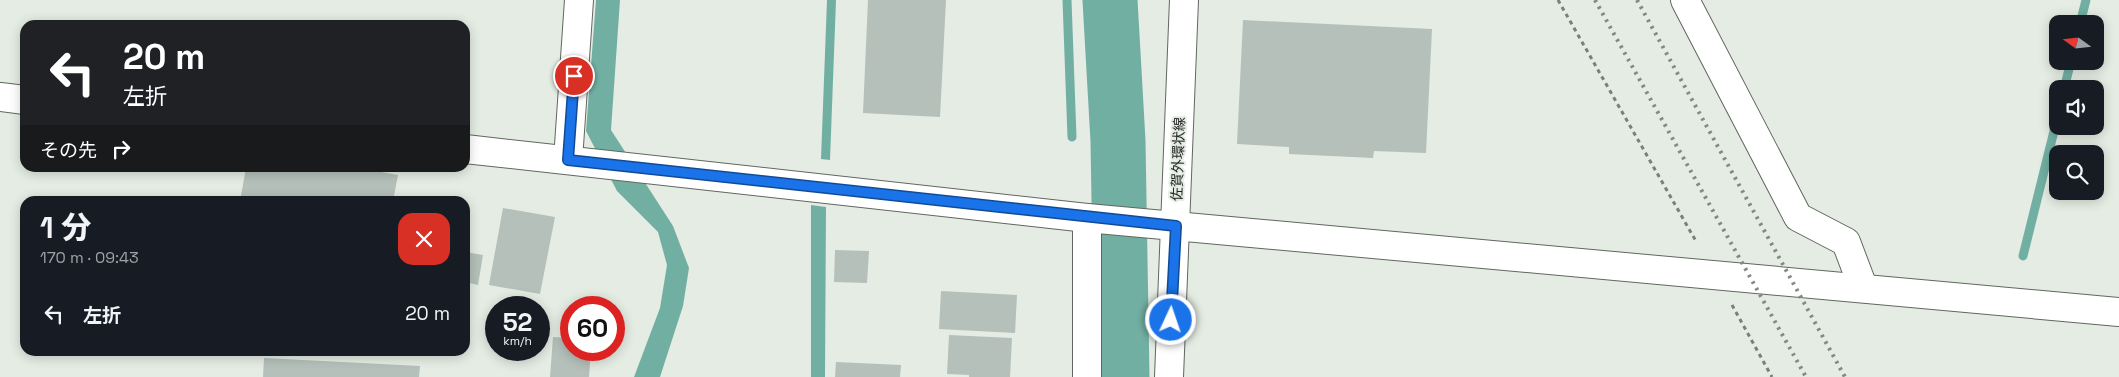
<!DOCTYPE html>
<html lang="ja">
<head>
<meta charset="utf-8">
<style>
	:root { --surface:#171b24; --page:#242831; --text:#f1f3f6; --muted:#9ea1a6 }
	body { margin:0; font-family:"Space Grotesk","Noto Sans JP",sans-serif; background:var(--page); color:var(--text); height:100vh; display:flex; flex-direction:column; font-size:19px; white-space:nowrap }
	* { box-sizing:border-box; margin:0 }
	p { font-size:16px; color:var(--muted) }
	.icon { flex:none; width:28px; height:28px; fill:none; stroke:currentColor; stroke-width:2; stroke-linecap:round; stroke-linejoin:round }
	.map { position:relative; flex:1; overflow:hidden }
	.sheet { position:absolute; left:20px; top:196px; width:450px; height:160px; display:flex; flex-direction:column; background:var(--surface); border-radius:15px; box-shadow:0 2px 12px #0003 }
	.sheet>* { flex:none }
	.top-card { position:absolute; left:20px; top:20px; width:450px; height:152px; border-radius:15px; box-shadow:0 2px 12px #0003; background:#202124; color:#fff; overflow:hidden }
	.needle { width:32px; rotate:285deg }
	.fabs { position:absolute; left:2049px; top:15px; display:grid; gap:10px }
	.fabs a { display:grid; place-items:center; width:55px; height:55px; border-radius:10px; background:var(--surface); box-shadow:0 2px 12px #0003; font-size:25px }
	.speed { position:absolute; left:485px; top:296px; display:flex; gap:10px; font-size:25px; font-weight:700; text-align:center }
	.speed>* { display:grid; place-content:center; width:65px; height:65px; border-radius:50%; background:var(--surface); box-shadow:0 2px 12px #0003; line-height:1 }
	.speed small { font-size:12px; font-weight:400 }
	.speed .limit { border:8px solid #d22; background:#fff; color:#111 }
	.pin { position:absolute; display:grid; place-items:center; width:42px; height:42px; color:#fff; margin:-21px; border:2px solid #fff; border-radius:50%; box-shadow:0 1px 5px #0007 }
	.me { position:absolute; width:55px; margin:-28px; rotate:3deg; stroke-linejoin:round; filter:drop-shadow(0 0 4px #0008) }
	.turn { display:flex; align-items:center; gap:18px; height:105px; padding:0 20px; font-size:22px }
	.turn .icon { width:65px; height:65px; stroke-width:2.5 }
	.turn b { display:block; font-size:35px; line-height:42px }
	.then { display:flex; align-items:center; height:48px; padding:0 20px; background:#0003; gap:10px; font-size:19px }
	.round { display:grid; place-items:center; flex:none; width:52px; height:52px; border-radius:15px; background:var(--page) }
	.overview { display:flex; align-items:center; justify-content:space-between; height:85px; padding:0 20px }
	h1 { font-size:30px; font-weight:800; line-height:38px }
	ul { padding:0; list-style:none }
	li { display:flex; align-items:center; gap:15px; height:65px; padding:0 20px }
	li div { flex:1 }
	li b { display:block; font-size:19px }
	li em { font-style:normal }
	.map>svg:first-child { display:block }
	.water { fill:#72afa3 }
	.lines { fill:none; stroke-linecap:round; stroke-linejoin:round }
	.stream { stroke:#72afa3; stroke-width:9 }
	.river { stroke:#72afa3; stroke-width:55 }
	.building { fill:#b5c0ba }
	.minor-casing { stroke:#616760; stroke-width:30 }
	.tertiary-casing { stroke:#616760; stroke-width:30 }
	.primary-casing { stroke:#616760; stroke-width:30 }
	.path { stroke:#7a7f79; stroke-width:3; stroke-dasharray:4 4; stroke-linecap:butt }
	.minor { stroke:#fff; stroke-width:28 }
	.tertiary { stroke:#fff; stroke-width:28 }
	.primary { stroke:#fff; stroke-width:28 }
	.rail { stroke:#838983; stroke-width:4; stroke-dasharray:2.5 5; stroke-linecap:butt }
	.route-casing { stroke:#114b97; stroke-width:12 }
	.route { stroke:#1a73e8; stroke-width:9 }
	.labels { text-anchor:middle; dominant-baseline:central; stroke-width:4; stroke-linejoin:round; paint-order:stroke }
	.street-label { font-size:14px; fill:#1f221f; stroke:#e4ece3 }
</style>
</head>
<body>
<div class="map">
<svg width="2119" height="377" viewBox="0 0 2119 377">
	<rect width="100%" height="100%" fill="#e4ece3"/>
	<path class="water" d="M596,0h24l-9,130 62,96 16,42 -6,38 -23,71h-26l26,-69 7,-43 -9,-33 -41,-41 -31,-60z
		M827,0h9l-6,160 -9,-1z
		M1090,0h42l5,176 -19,9 -22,-3z
		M811,205l15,2 -1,170h-14z
		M1099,253h19l23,19v105h-42z"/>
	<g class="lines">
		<path class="stream" d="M1067,0l5,137
			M2080,24l6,-24
			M2064,89l7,-28
			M2023,256l35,-141"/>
		<path class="river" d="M1110,0l8,141 4,236"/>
	</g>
	<path class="building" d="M868,0h78l-6,117 -77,-4z
		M1243,20l189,9 -6,124 -52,-2 -1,7 -84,-4v-7l-52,-3z
		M246,168h113l39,7 -5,26h-153z
		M503,208l52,9 -15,77 -51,-9z
		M835,250l34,1 -2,32 -33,-1z
		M465,252l18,3 -5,30 -13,-3z
		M941,291l76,4 -2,38 -76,-4z
		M949,335l63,3 -2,39h-41v-2l-22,-1z
		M553,337l18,1v12h20l-2,27h-39z
		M264,358l156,8 -1,11h-156z
		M836,362l65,3 -1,12h-65z"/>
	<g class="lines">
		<defs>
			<path id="minor" d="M1685,0l113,217 48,25 17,45
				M568,160l11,-160
				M1087,377v-159"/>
			<path id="tertiary" d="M0,97l25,3
				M465,149l622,69 1032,94"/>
			<path id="primary" d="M1169,377l15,-377"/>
		</defs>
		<use href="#minor" class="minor-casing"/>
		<use href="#tertiary" class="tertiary-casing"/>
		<use href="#primary" class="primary-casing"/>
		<path class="path" d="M1558,0l139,243
			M1732,305l40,72"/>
		<use href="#minor" class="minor"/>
		<use href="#tertiary" class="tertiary"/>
		<use href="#primary" class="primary"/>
		<path class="rail" d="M1595,0l211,377
			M1637,0l208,377"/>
	</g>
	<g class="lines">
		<defs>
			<path id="route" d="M574,76l-6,84 608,66 -5,94"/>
		</defs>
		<use href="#route" class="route-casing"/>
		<use href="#route" class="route"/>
	</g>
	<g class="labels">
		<g class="street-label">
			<text transform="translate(1178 159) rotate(-88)">佐賀外環状線</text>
		</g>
	</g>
</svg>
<div class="fabs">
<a><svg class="needle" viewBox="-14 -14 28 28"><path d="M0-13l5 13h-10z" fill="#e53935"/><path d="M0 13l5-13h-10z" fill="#9ea1a6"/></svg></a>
<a><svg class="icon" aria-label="sound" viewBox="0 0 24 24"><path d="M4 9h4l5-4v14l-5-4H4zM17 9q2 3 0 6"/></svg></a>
<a><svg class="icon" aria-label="search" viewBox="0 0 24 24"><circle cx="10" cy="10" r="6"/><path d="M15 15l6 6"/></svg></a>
</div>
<div class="speed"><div>52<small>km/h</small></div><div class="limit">60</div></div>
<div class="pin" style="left:574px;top:76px;background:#d93025"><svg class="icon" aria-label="arrive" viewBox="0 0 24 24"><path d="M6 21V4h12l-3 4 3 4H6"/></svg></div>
<svg class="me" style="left:1171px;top:320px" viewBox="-20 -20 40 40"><circle r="17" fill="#1a73e8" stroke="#fff" stroke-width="3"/><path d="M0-11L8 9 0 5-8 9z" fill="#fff"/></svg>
<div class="top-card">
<div class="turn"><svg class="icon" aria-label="left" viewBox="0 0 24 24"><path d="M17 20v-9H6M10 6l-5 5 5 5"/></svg><div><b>20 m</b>左折</div></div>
<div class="then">その先<svg class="icon" aria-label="right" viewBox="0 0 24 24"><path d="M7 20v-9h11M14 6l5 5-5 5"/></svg></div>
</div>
<section class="sheet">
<div class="overview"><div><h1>1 分</h1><p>170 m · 09:43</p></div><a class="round" style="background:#d93025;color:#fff"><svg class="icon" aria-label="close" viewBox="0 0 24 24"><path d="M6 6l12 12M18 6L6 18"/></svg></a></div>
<ul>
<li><svg class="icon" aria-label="left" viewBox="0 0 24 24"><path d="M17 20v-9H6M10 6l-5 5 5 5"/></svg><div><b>左折</b></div><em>20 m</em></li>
</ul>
</section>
</div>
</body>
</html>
